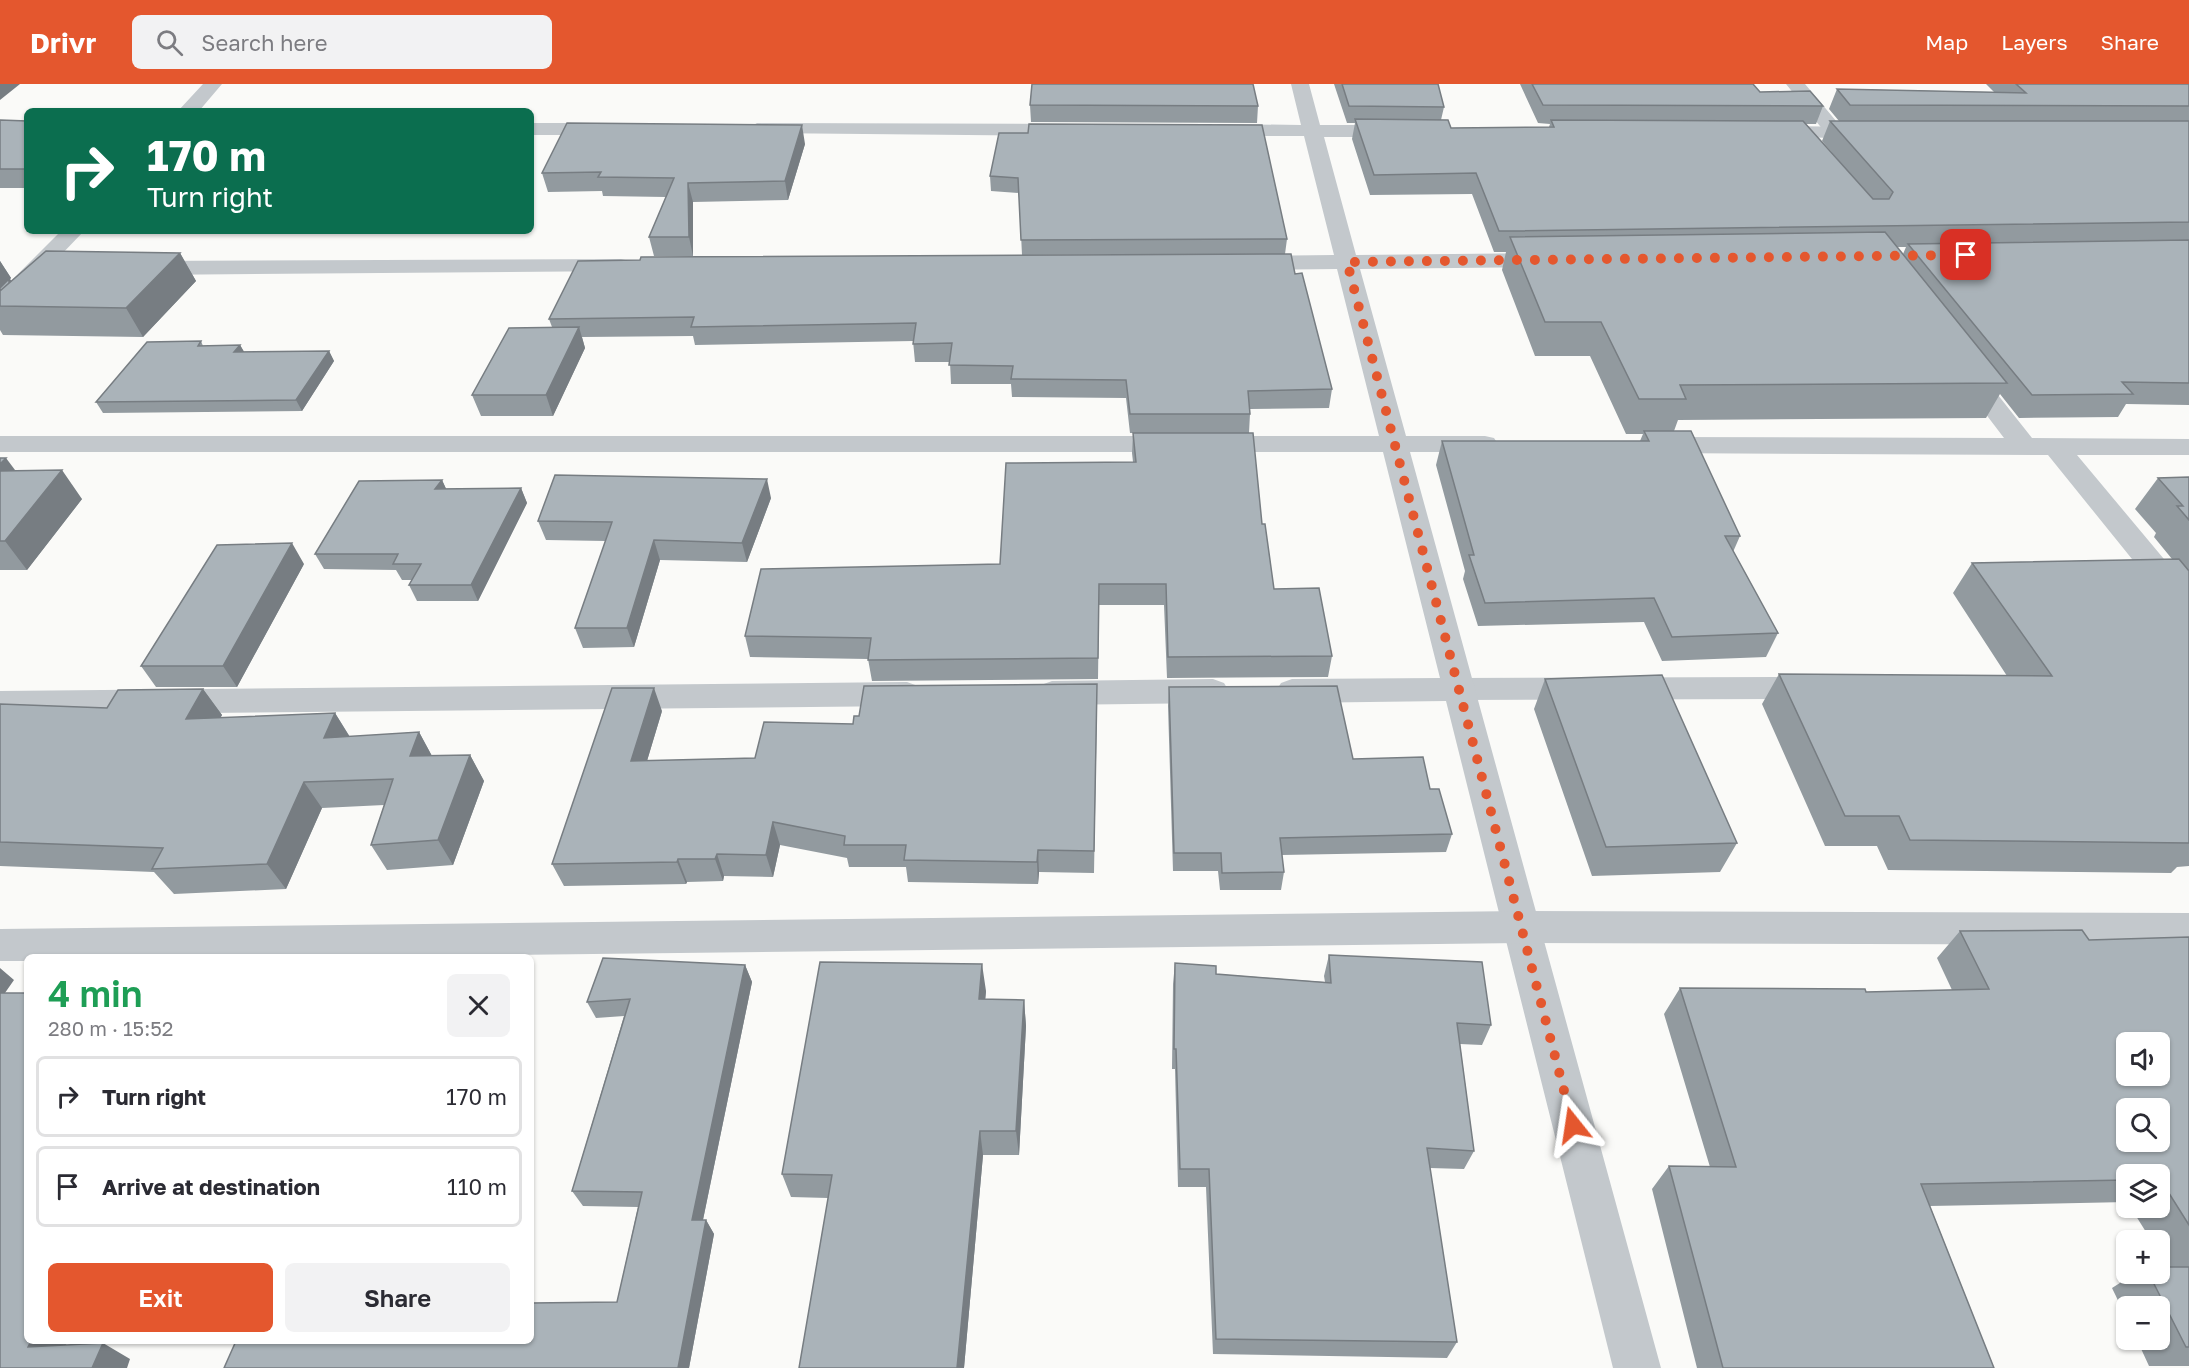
<!DOCTYPE html>
<html lang="en">
<head>
<meta charset="utf-8">
<style>
	:root { --surface:#fff; --page:#f2f2f3; --text:#2b2b33; --muted:#7c7c81; --line:#e1e1e2; --accent:#e4572e }
	body { margin:0; font-family:"Golos Text",sans-serif; background:var(--page); color:var(--text); height:100vh; display:flex; flex-direction:column; font-size:22px; white-space:nowrap }
	* { box-sizing:border-box; margin:0 }
	p { font-size:20px; color:var(--muted) }
	.icon { flex:none; width:33px; height:33px; fill:none; stroke:currentColor; stroke-width:2; stroke-linecap:round; stroke-linejoin:round }
	.map { position:relative; flex:1; overflow:hidden }
	.sheet { position:absolute; left:24px; top:870px; width:510px; height:390px; display:flex; flex-direction:column; background:var(--surface); border-radius:9px; box-shadow:0 2px 4px #0004 }
	.sheet>* { flex:none }
	.hud { position:absolute; left:24px; top:24px; width:510px; height:126px; border-radius:9px; box-shadow:0 2px 4px #0004; background:#0b6e4f; color:#fff; overflow:hidden }
	.tools { position:absolute; left:2116px; top:948px; display:grid; gap:12px }
	.tools a { display:grid; place-items:center; width:54px; height:54px; border-radius:9px; background:var(--surface); box-shadow:0 2px 4px #0004; font-size:30px }
	.pin { position:absolute; display:grid; place-items:center; width:51px; height:51px; color:#fff; margin:-26px; border-radius:12px; box-shadow:0 3px 9px #0006 }
	.me { position:absolute; width:66px; margin:-33px; rotate:345deg; stroke-linejoin:round; filter:drop-shadow(0 0 4px #0008) }
	.turn { display:flex; align-items:center; gap:21px; height:126px; padding:0 24px; font-size:27px }
	.turn .icon { width:78px; height:78px; stroke-width:2.5 }
	.turn b { display:block; font-size:42px; line-height:51px }
	.round { display:grid; place-items:center; flex:none; width:63px; height:63px; border-radius:9px; background:var(--page) }
	.summary { display:flex; align-items:center; justify-content:space-between; height:102px; padding:0 24px }
	h1 { font-size:36px; font-weight:600; line-height:45px; color:#1e9e55 }
	.cta { display:flex; gap:12px; margin-top:auto; padding:12px 24px }
	.cta a { flex:1; height:69px; border-radius:9px; background:var(--accent); color:#fff; font-size:24px; font-weight:600; line-height:69px; text-align:center }
	.cta a+a { background:var(--page); color:var(--text) }
	ul { padding:0; list-style:none }
	li { display:flex; align-items:center; gap:18px; height:81px; margin:0 12px 9px; padding:0 12px; border:3px solid var(--line); border-radius:9px }
	li div { flex:1 }
	li b { display:block; font-size:22px }
	li em { font-style:normal }
	header { display:flex; align-items:center; gap:36px; box-sizing:border-box; height:84px; padding:0 30px; background:var(--accent); color:#fff }
	header strong { font-size:28px }
	nav { display:flex; gap:33px; margin-inline-start:auto; font-size:21px }
	.search { width:420px; height:54px; background:var(--page); display:flex; align-items:center; gap:15px; box-sizing:border-box; padding:0 21px; border-radius:9px; color:var(--muted); font-size:22px }
	.map>svg:first-child { display:block }
	.lines { fill:none; stroke-linecap:round; stroke-linejoin:round }
	.service { fill:#c3c8cc; fill-rule:evenodd }
	.minor { fill:#c3c8cc; fill-rule:evenodd }
	.tertiary { fill:#c3c8cc; fill-rule:evenodd }
	.wall { fill:#929a9f; fill-rule:evenodd }
	.shaded-wall { fill:#777d82 }
	.building { fill:#aab3b9; stroke:#777d82; stroke-width:1.5; fill-rule:evenodd }
	.route { stroke:#e4572e; stroke-width:10; stroke-dasharray:0 18 }
</style>
</head>
<body>
<header>
<strong>Drivr</strong>
<div class="search"><svg class="icon" aria-label="search" viewBox="0 0 24 24"><circle cx="10" cy="10" r="6"/><path d="M15 15l6 6"/></svg>Search here</div>
<nav><a>Map</a><a>Layers</a><a>Share</a></nav>
</header>
<div class="map">
<svg width="2189" height="1284" viewBox="0 0 2189 1284">
	<rect width="100%" height="100%" fill="#fafaf8"/>
	<g class="lines">
		<path class="service" d="M1786,0h19l37,44 2,4 -2,4h-14z
			M1813,593l11,3 4,8 -4,8 -11,3 -355,1 -11,-3 -4,-8 4,-8 11,-3z"/>
		<path class="minor" d="M203,0h19l-23,27h-21z
			M1291,0h18l11,41h78l7,2 3,4 -3,4 -7,2h-74l32,118 192,-2 8,2 3,5 -3,5 -8,2 -188,2 46,167h79l9,2 4,6 -4,6 -9,2h-75l251,916h-48l-167,-667 -154,2 -11,-4 -5,-8 5,-8 11,-4 148,-1 -57,-226h-1383v-16h1379l-42,-167 -88,1 -8,-2 -3,-5 3,-5 8,-2 85,-1 -30,-119h-85l-7,-2 -3,-4 3,-4 7,-2 82,1z
			M531,39h78l10,6 -10,6h-78z
			M757,39l317,1 7,2 3,4 -3,4 -7,2 -324,-3 -3,-4z
			M1768,42l101,1 7,2 3,4 -3,4 -7,2 -108,-3 -3,-4 3,-4z
			M61,147h23l-76,79 -8,2v-20z
			M621,175l8,2 3,5 -3,5 -484,4 -8,-2 -3,-5 3,-5 8,-2z
			M1966,279l9,3 57,72 157,1v16h-112l112,134v30l-11,-3 -130,-161 -394,-2 -9,-2 -4,-6 4,-6 9,-2 350,1 -51,-67 4,-5z
			M1213,595l11,4 5,8 -5,8 -11,4 -161,2 -11,-4 -5,-8 5,-8 11,-4z
			M907,598l11,4 5,8 -5,8 -11,4 -907,9v-24z"/>
		<path class="tertiary" d="M1521,827l668,2v32l-668,-2 -1176,14h-318v4h-27v-32z"/>
	</g>
	<path class="wall" d="M1334,0h104l6,23 -3,13 10,8 98,-1 1,-3 -12,-1 -18,-39h233l7,8 63,14 -7,18h-10l40,45 -24,-28 8,-20h9l-10,-12 8,-20 157,3 -8,-8h203v321l-63,-1 -8,13 -99,1 -19,-24 -14,24 -308,2 -4,11 66,105 -7,16 45,81 -12,24 -104,4 -18,-39 -166,4 -15,-47 2,-8 -29,-106 6,-24h198l3,-7h-17l-36,-78h-55l-33,-86 4,-18h-12l-22,-58 -102,1 -18,-56 3,-16h-8zM1897,163h9l-3,7z
		M1030,21l228,1 -1,17 -226,-1z
		M0,36l27,1v67h-27z
		M999,49l288,106 -2,15 -263,1 -3,-62 -28,-2 -1,-15z
		M805,60l-17,56 -95,2v54h-39l-5,-19 17,-40 -63,-1 -1,-5 -54,1 -6,-19z
		M180,169l16,28 -53,56 -140,-2 -3,-5v-69l11,17 -1,1 1,2z
		M1295,190l37,115 -3,19 -79,1v5l-1,19 13,91 12,65 58,67 -4,21 -161,1 -3,-73h-65l-1,74 -226,2 -4,-22 -118,-2 -5,-21 255,-72 133,-102 -1,-9 1,-20h-3l-4,-35 -114,-1 -1,-13h-60l-1,-22h-35l-2,-21 -218,4 -2,-9 -111,1 3,11 -32,68h-72l-9,-21 80,-68 -3,-8z
		M201,257l2,5 37,-1 4,7 85,-1 5,10 -32,50 -199,2 -7,-11z
		M0,374l15,13 67,28 -55,71h-27z
		M2189,393v389l-12,1 -6,6 -283,-3 -11,-24h-52l-63,-142 17,-30 228,2 -54,-83 19,-30 200,-4 -18,-22 2,-4 -21,-24 23,-31z
		M442,396l4,9 75,-1 6,15 -49,98h-61l-8,-16 3,-5h-10l-6,-10 -72,-1 -9,-15z
		M771,414l-24,64 -87,-2 -26,87 -51,1 -8,-20 31,-87 -60,-1 -8,-19z
		M304,480l-67,123h-81l-15,-21z
		M1545,595l192,164 -17,29 -128,4 -58,-167z
		M1169,603l184,72 99,75 -6,18 -164,3 2,17 -3,18h-61l-2,-19h-45l-5,-165z
		M203,605l19,26 -2,3 115,-5 15,24 69,-5 13,24 38,-1 14,26 -31,84 -66,5 -16,-25 13,-40 -62,3 -36,81 -112,5 -20,-22 -154,-6v-162l107,4z
		M1097,623l-3,166 -55,-1 -1,12 -130,-2 -2,-15h-57l-2,-9 -67,-13 -7,32 -49,-1 -1,5 -36,1 -1,2 -122,2 -12,-22 110,-153 -15,50 108,-3 98,-34z
		M1960,847l129,9 100,-3v429h-40l-12,-26h23v-34h-33v13l-15,-31 22,-14h26l6,-7 -6,-11v-16h-9l-20,-32h29v-34h-33v28l-197,4 64,162h-297l-45,-179 17,-23 41,1 -46,-153 16,-26 186,4 86,-2 -15,-32z
		M1329,871l162,70 -9,20 -22,-1 14,107 -10,18 -34,-1 27,174 -10,16 -234,-4 -7,-167h-28l-3,-118h-3l1,-85 2,-21 41,11 109,8 -1,-6z
		M745,881l7,17 -49,238h3l8,14 -25,134h-465l393,-66 21,-95 -55,-1 -11,-15 52,-175 -28,2 -9,-16z
		M986,907l-1,9h39l2,26 -7,129h-36l-19,213h-165l29,-170 -37,-1 -9,-23z"/>
	<path class="shaded-wall" d="M0,0h20l-20,16z
		M802,41l3,19 -17,56 -3,-19z
		M688,99l5,19v54l-4,-19z
		M180,169l16,28 -53,56 -17,-29z
		M0,177l11,17 -1,1 13,20 -23,-9z
		M579,243l6,21 -32,68 -7,-21z
		M240,261l6,10 -12,-3z
		M329,267l5,10 -32,50 -6,-11z
		M6,374l21,28 -27,-6v-16z
		M62,386l20,29 -55,71 -22,-29z
		M767,395l4,19 -24,64 -5,-19z
		M442,396l7,15 -14,-6z
		M521,404l6,15 -49,98 -7,-16z
		M654,456l6,20 -26,87 -7,-19z
		M292,459l12,21 -67,123 -14,-21z
		M654,604l8,23 -22,73 -9,-23z
		M203,605l19,26 -16,30 -20,-26z
		M335,629l16,26 -27,-1z
		M419,648l14,26 -23,-2z
		M470,671l14,26 -31,84 -15,-25z
		M304,698l18,26 -36,81 -19,-25z
		M773,738l7,23 -7,32 -7,-22z
		M1038,766l1,22 -1,12 -1,-22z
		M717,770l7,22 -1,5 -8,-22z
		M678,775l9,23 -1,2 -9,-22z
		M982,880l4,27 -3,34 -4,-26z
		M745,881l7,17 -52,252 -8,-14z
		M0,884l14,12 -14,20z
		M1024,916l2,26 -7,129 -3,-24z
		M980,1047l3,24 -19,213h-7z
		M706,1136l8,14 -25,134h-11z
		M31,1257h37l-11,22 -29,-16z
		M103,1259l27,16 -3,9h-35z"/>
	<path class="building" d="M1032,0h221l5,22 -228,-1z
		M1342,0h96l6,23 -95,-1z
		M1532,0h221l7,8 50,-1 13,15 -280,-1z
		M2016,0h173v22l-339,-1 -13,-16 189,4z
		M1355,35l93,1 3,8 103,-1 -3,-7 252,1 70,78h16l4,-7 -63,-71h359v101l-690,9 -23,-58 -102,2z
		M0,36l27,1v48h-27z
		M567,39l235,2 -17,56 -97,2 1,54h-40l25,-59 -76,-1 3,-5 -59,1z
		M1029,40l233,1 25,114 -266,1 -3,-62 -28,-2 9,-43h29z
		M1885,148l122,151 -327,2 6,14h-47l-38,-77h-56l-35,-85z
		M2189,156v143l-67,-1 11,12 -101,1 -124,-151z
		M46,167l134,2 -54,55 -126,-2v-15z
		M1291,170l4,20 7,-1 30,116 -84,2 2,23h-120l-4,-34 -115,-1 2,-13 -64,-1 3,-22 -39,1 3,-21 -225,4 3,-10 -145,2 29,-58 62,-1 1,-3z
		M9,195v4l-9,8v-3z
		M579,243l-33,68h-74l37,-67z
		M201,257l-3,5 42,-1 -6,7 95,-1 -33,49 -200,2 51,-60z
		M1644,347h47l49,105h-15l53,97 -106,4 -18,-39 -169,5 -16,-48h5l-32,-114h207z
		M1133,349h120l9,91h3l9,65 45,-1 13,68 -164,1 -2,-73h-67l-1,74 -230,2 3,-22 -126,-2 16,-67 239,-5 6,-101 130,-1z
		M0,374h6l-6,6z
		M62,386l-57,71h-5v-70z
		M555,391l212,4 -25,64 -88,-3 -27,88h-52l37,-106 -74,-1z
		M2189,393v43l-12,-14h6l-25,-28z
		M442,396l-7,9 86,-1 -50,97h-62l12,-21h-28l5,-10h-83l44,-73z
		M292,459l-69,123h-82l76,-121z
		M2179,475l10,12v272l-279,-3 -11,-24h-54l-66,-142 273,2 -80,-113z
		M1662,591l75,168 -131,4 -61,-168z
		M1097,600l-3,167 -56,-1 -1,12 -133,-2 2,-15h-62l1,-9 -72,-14 -7,33 -49,-1 -2,5h-37l-1,3 -125,2 60,-176h42l-23,73 124,-3 9,-36 89,2 1,-8h5l5,-30z
		M1337,602l16,73 70,-2 7,32h9l13,45 -172,4 4,34 -62,1 -1,-20h-47l-5,-166z
		M203,605l-17,30 149,-6 -11,25 95,-6 -9,24 60,-1 -32,85 -67,5 22,-66 -89,3 -37,82 -115,5 11,-21 -163,-6v-138l107,4 11,-18z
		M2082,846l7,10 100,-3v288l-29,-46v-5h-33v6l-206,4 73,184h-271l-54,-202 67,1 -56,-179 185,1 1,3 123,-3 -29,-58zM2127,958h33v34h-33zM2127,1024h33v34h-33z
		M1329,871l153,7 9,63 -34,-2 17,128 -47,-3 30,194 -241,-3 -7,-170h-29l-4,-120h-2l1,-86 41,3v8l115,9z
		M603,874l142,7 -53,255h14l-28,148h-454l12,-27h295v-38l86,-1 25,-110 -70,-1 58,-192 -43,3z
		M820,878l162,2 -3,35 45,1 -8,131h-36l-23,237h-158l33,-193 -50,-1z
		M0,909h27v348h4l-3,6 75,-4 -11,25h-92z
		M2160,1183h29v80h-3l-37,-73h11z"/>
	<g class="lines">
		<path class="route" d="M1573,1041l-226,-863 619,-7"/>
	</g>
</svg>
<div class="tools">
<a><svg class="icon" aria-label="sound" viewBox="0 0 24 24"><path d="M4 9h4l5-4v14l-5-4H4zM17 9q2 3 0 6"/></svg></a>
<a><svg class="icon" aria-label="search" viewBox="0 0 24 24"><circle cx="10" cy="10" r="6"/><path d="M15 15l6 6"/></svg></a>
<a><svg class="icon" aria-label="layers" viewBox="0 0 24 24"><path d="M12 4l9 5-9 5-9-5zM3 14l9 5 9-5"/></svg></a>
<a>+</a>
<a>−</a>
</div>
<div class="pin" style="left:1966px;top:171px;background:#d93025"><svg class="icon" aria-label="arrive" viewBox="0 0 24 24"><path d="M6 21V4h12l-3 4 3 4H6"/></svg></div>
<svg class="me" style="left:1573px;top:1041px" viewBox="-20 -20 40 40"><path d="M0-17L14 15 0 8-14 15z" fill="#e4572e" stroke="#fff" stroke-width="4"/></svg>
<div class="hud">
<div class="turn"><svg class="icon" aria-label="right" viewBox="0 0 24 24"><path d="M7 20v-9h11M14 6l5 5-5 5"/></svg><div><b>170 m</b>Turn right</div></div>
</div>
<section class="sheet">
<div class="summary"><div><h1>4 min</h1><p>280 m · 15:52</p></div><a class="round"><svg class="icon" aria-label="close" viewBox="0 0 24 24"><path d="M6 6l12 12M18 6L6 18"/></svg></a></div>
<ul>
<li><svg class="icon" aria-label="right" viewBox="0 0 24 24"><path d="M7 20v-9h11M14 6l5 5-5 5"/></svg><div><b>Turn right</b></div><em>170 m</em></li>
<li><svg class="icon" aria-label="arrive" viewBox="0 0 24 24"><path d="M6 21V4h12l-3 4 3 4H6"/></svg><div><b>Arrive at destination</b></div><em>110 m</em></li>
</ul>
<div class="cta"><a>Exit</a><a>Share</a></div>
</section>
</div>
</body>
</html>
